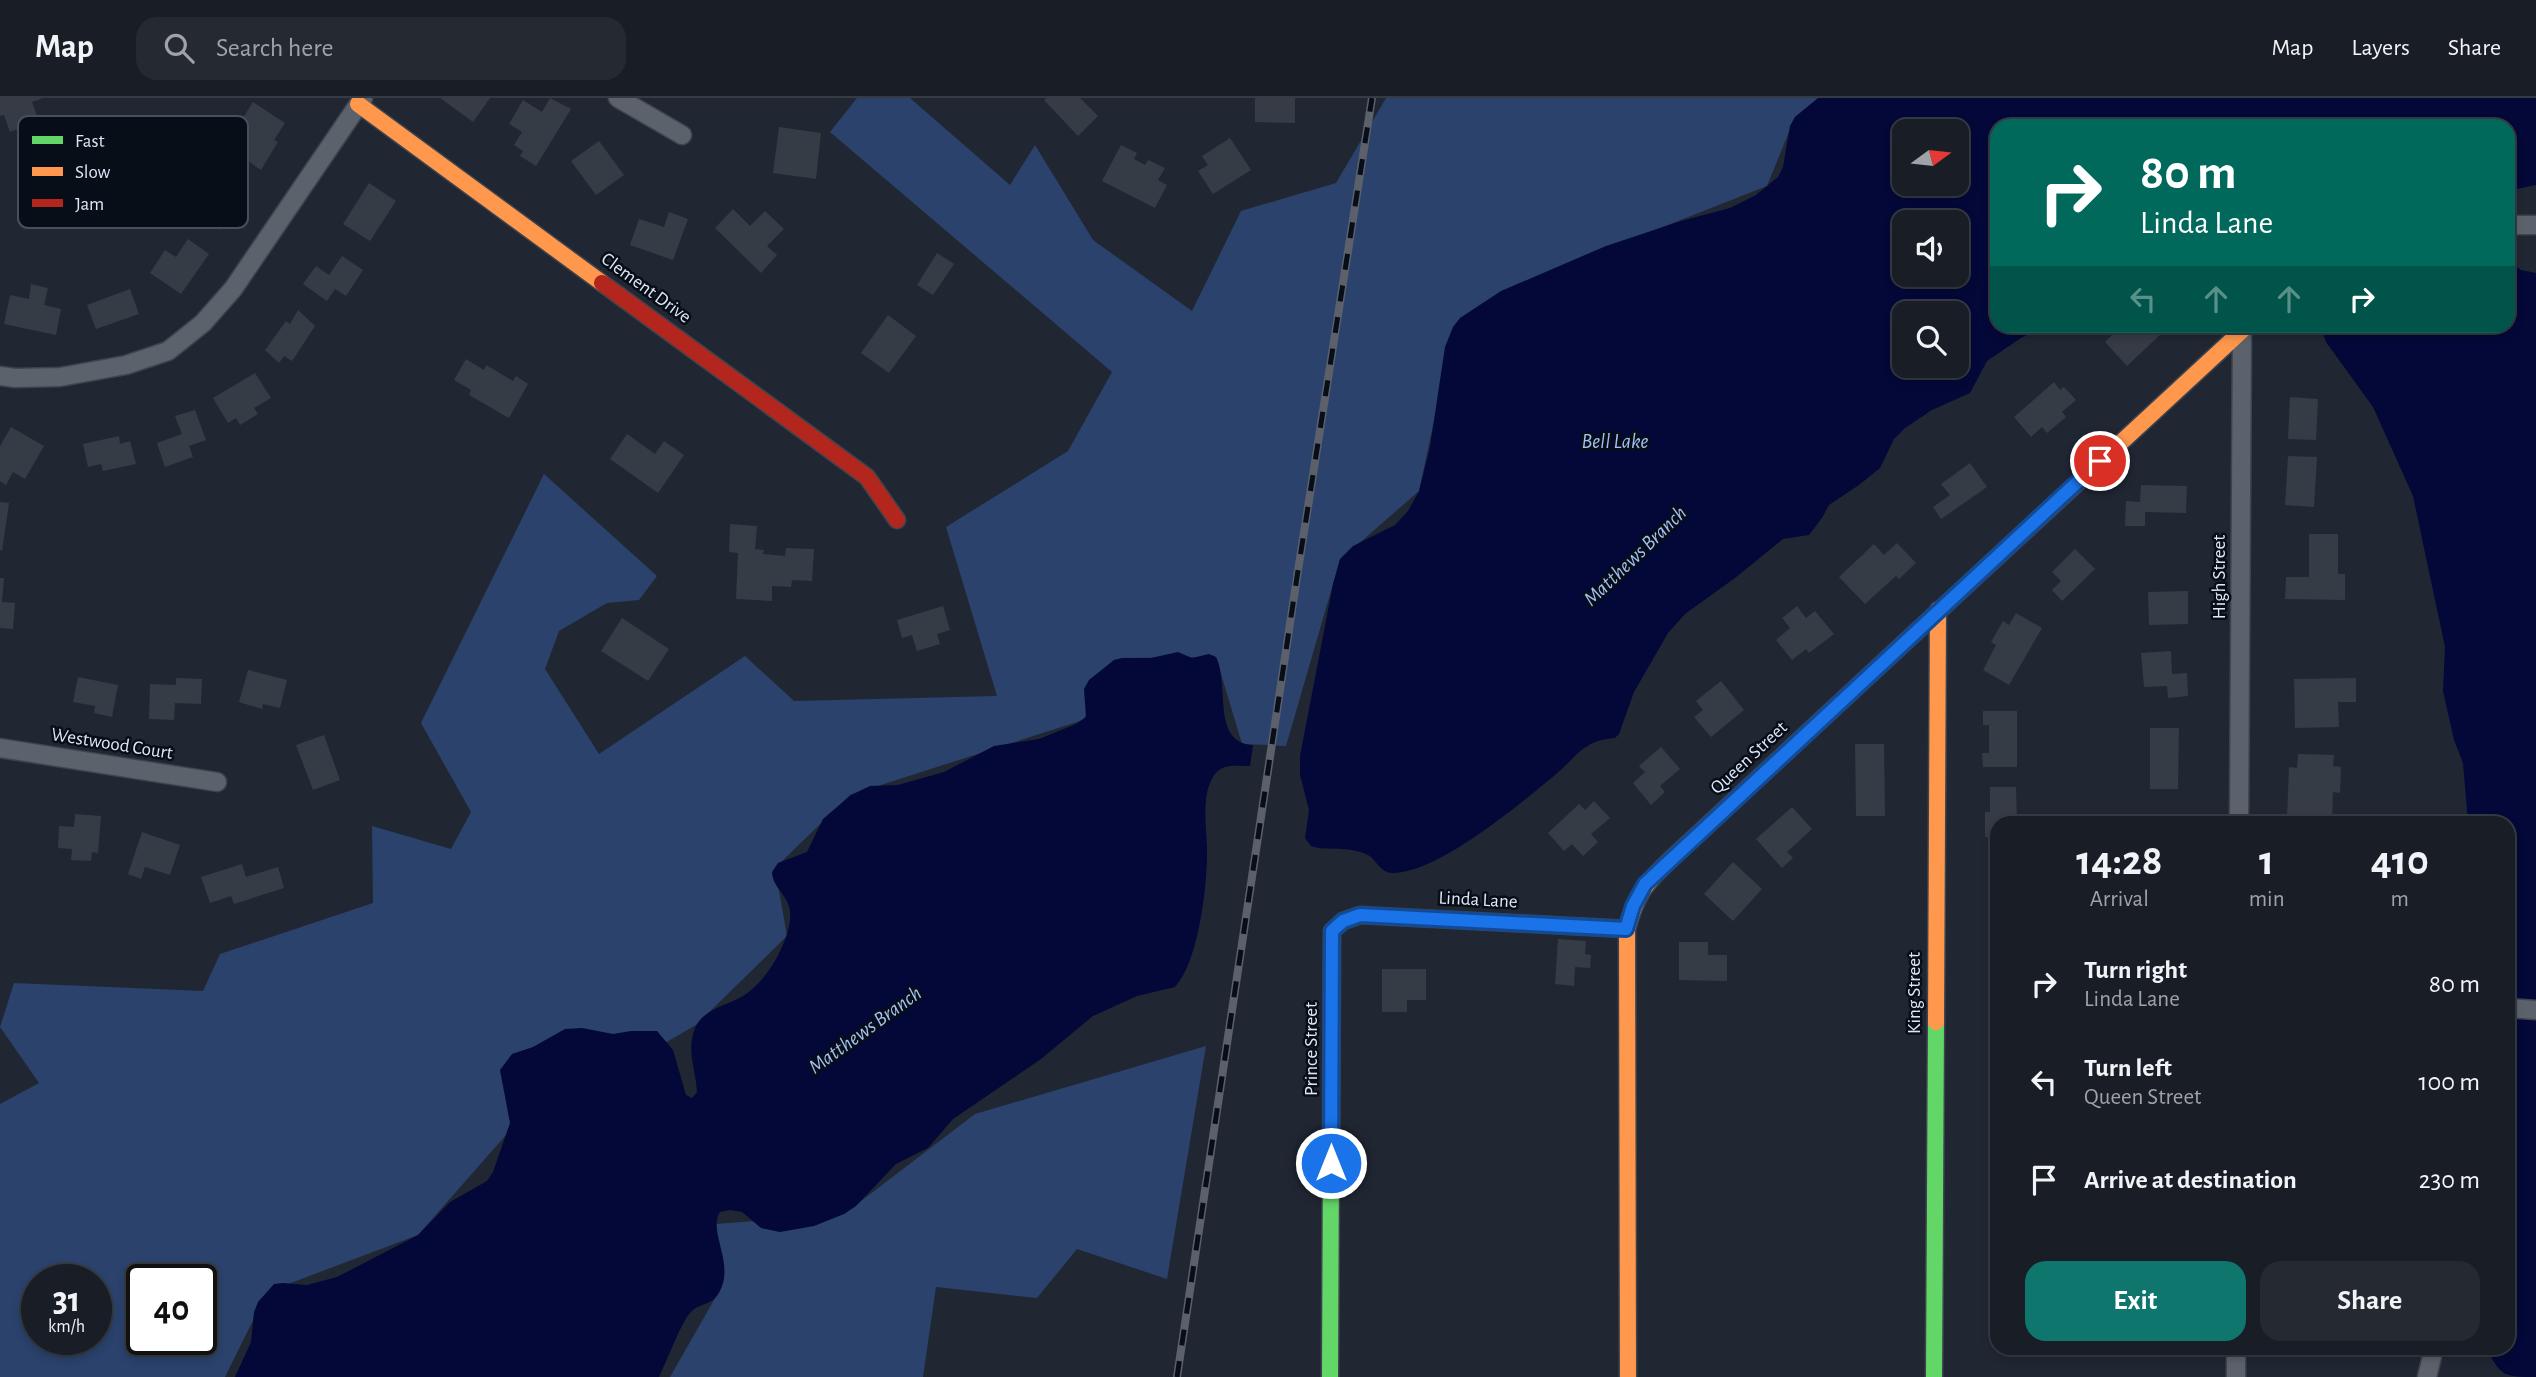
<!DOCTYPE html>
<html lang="en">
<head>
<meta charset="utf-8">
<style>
	:root { --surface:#181d26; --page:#252a32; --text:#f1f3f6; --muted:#9fa2a7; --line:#363b43; --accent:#0f766e }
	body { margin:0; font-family:"Alegreya Sans",sans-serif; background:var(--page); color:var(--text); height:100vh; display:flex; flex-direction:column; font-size:26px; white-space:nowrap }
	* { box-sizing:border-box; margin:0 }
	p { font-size:23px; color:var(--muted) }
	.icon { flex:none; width:38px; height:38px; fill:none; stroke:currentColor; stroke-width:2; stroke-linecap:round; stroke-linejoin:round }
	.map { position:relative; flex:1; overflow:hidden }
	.side { position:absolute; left:1990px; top:718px; width:525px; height:539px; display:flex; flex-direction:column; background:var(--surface); border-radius:21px; box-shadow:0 4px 10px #0003,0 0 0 2px var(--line) }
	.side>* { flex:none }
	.guide { position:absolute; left:1990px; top:21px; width:525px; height:214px; border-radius:21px; box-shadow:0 4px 10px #0003,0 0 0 2px var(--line); background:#00695c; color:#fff; overflow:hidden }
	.needle { width:46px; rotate:75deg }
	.controls { position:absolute; left:1892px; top:21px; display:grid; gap:14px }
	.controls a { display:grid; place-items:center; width:77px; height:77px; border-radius:14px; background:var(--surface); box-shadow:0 4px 10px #0003,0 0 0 2px var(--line); font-size:35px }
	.speed { position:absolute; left:21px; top:1166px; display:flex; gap:14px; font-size:35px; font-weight:700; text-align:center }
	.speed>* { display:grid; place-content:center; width:91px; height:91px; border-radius:50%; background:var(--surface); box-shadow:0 4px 10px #0003,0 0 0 2px var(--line); line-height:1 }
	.speed small { font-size:18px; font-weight:400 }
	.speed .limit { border:4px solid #111; border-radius:10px; background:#fff; color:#111 }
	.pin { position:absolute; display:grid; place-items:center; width:60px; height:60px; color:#fff; margin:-30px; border:4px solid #fff; border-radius:50%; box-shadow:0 2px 7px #0007 }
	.me { position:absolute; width:77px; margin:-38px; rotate:0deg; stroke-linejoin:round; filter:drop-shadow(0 0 5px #0008) }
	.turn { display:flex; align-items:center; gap:24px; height:147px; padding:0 35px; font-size:32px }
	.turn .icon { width:91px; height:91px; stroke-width:2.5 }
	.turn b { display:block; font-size:49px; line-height:60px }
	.lanes { display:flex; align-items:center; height:66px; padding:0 35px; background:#0003; justify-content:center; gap:35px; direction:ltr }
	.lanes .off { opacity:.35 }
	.eta { display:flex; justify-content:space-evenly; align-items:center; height:119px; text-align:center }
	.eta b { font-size:42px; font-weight:600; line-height:49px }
	.button { display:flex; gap:14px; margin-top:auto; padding:14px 35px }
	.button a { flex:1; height:80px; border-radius:21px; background:var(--accent); color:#fff; font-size:28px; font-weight:600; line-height:80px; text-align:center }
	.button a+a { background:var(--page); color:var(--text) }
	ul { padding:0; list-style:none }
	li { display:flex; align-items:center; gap:21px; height:98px; padding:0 35px }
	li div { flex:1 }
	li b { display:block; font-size:26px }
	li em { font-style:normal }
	header { display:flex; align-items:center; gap:42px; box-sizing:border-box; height:98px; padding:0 35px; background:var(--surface); border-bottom:2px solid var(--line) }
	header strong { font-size:33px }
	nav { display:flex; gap:38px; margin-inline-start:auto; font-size:24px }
	.search { width:490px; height:63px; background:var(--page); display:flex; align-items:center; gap:18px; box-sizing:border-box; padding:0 24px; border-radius:21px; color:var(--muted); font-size:26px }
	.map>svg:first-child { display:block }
	.green { fill:#2a426c; fill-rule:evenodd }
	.water { fill:#030838; fill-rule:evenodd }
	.building { fill:#363c46 }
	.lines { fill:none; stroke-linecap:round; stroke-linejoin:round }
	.street-casing { stroke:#3e444e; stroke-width:21 }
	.fast-casing { stroke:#3e444e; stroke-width:19 }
	.slow-casing { stroke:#3e444e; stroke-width:19 }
	.jam-casing { stroke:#3e444e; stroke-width:19 }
	.street { stroke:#5c626b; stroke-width:18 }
	.fast { stroke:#63d668; stroke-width:16 }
	.slow { stroke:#ff974d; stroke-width:16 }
	.jam { stroke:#b3261e; stroke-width:16 }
	.rail-casing { stroke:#5b606a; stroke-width:8 }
	.rail { stroke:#080e18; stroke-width:5; stroke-dasharray:16; stroke-linecap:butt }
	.route-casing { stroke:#114b97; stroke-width:18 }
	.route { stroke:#1a73e8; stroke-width:12 }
	.labels { text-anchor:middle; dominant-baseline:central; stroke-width:5; stroke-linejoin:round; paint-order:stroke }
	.street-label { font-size:19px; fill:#dee7f7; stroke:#080e18 }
	.water-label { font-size:21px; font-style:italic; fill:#a4c1f3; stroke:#080e18 }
	.key { fill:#080e18; stroke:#484f5b; stroke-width:2 }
	.key-label { font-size:19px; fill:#dee7f7 }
</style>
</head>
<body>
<header>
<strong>Map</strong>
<div class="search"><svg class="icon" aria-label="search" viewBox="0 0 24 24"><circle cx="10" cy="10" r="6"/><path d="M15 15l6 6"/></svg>Search here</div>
<nav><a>Map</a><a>Layers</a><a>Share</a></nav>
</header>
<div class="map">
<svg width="2536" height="1279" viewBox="0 0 2536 1279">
	<rect width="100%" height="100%" fill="#202733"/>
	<path class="green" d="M857,0h53l100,87 25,-40 58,95 99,71 49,-100 95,-28 50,-85h433l-24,19 -28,69 -229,90 -84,51 -35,164 -79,69 -54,186 -44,-2 -26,-87 -94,1 -39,62 -233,75 -75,73 12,68 -91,89 -190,110 -88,100 -151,57 -42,85h-225v-273l39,-21 -39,-56 14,-44 189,8 17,-37 153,-51 -1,-77 79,23 20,-37 -50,-89 123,-249 113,102 -18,24 -32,3 -48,28 -14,38 54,85 146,-98 49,45 203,-5 -51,-169 122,-76 44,-79 -282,-240zM37,1181h59v60h-59zM142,1181h59v60h-59z
		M1206,948l-39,233 -90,-30 -40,49 -101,-11 -13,90h-253l52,-91 -6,-62 128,-10 131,-100z"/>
	<path class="water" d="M1818,0h718v87l-28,6v-65h-511v200h49l-25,12 -34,23 -17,32 -38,17 -27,18 -11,11 -14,29 -21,17 -30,20 -7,13 -13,17 -26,4 -48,39 -50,36 -17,19 -34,59 -15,42 -4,4c-33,3 -36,17 -60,37 -35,29 -117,98 -162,98 -13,0 -16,-13 -25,-18 -21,-10 -40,-3 -57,-9l-6,-8 4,-28 -9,-35v-19l33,-172 7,-25 13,-13 42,-21 13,-14 11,-20 11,-44 15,-100 8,-20 7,-9 41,-27 105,-45 75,-25 49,-13 26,-13 22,-18 5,-10 7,-41 5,-9zM1904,33h52v53h-52zM1904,124h52v53h-52zM1904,215h52v53h-52z
		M2508,163l13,9 15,3v1104c-31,0 -36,0 -49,-29h21v-327l8,-19 -8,-22v-158h-40l-5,-59 -9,-23 -11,-49 2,-44 -32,-151 -40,-89 -47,-65 -5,-15 1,-1h186z
		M1178,554l14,6 17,-4 7,3c14,28 -5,86 37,88l-3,21c-12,0 -27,-3 -35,8 -16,21 -7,59 -8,84 -1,35 -9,104 -32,129l-38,9 -44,20 -52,43 -88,60 -25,29 -32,16 -40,42 -12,8 -30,12 -34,6 -19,-4 -19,-16 -12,-2 -10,2c-12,17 12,48 2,74 -8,22 -20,14 -32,27 -8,8 -24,50 -31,64h-424l16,-35 3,-30 4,-10 16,-18 9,-1 24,2 30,-8 81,-42 32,-33 37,-21 6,-9 17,-49 -10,-53 12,-16 21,-7 32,-18 17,-1 31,6 18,-3h26l16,19 13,45 6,3 5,-6c-1,-22 -11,-41 -2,-64 9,-20 32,-22 48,-32 23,-14 44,-50 47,-76 3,-24 -17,-29 -18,-48l6,-9 29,-11 16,-33 28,-24 19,-9 28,-1 46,-13 50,-26 45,-7 37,-15 10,-7 -2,-28 5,-9 25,-20 8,-2h29z"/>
	<path class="building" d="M0,0h43l-11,4 7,19 -29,11 -6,-17 -4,1z
		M440,0h50l-17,24z
		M550,0l21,11 -35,57 -16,-10 3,-5 -9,-6 8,-13 -13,-8 14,-24 19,12z
		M1047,0h33l18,18 -20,20 -34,-36z
		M1255,0h40v25l-40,-1z
		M253,4l32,21 -11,17 4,2 -17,28 -23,-16 9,-14 -13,-8z
		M779,29l42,6 -5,46 -43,-6z
		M1230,40l21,32 -38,24 -15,-23 10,-6 -6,-9z
		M599,43l25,34 -28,20 -25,-34z
		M1121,47l16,8 -3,6 11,6 3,-5 17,8 -7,12 9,5 -12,23 -53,-27z
		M17,59h30v21h11l1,29h-42z
		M222,78l24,16 -26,38 -31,-21 12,-18 8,5z
		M369,85l27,18 -26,40 -27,-17z
		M733,111l17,17 15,-15 19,18 -17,17 10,9 -16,18 -46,-45z
		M669,114l19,7 -15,41 -43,-15 9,-26 25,8z
		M188,141l21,15 -28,40 -31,-21 15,-23 11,7z
		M937,155l17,11 -21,31 -16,-10z
		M342,158l21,14 -17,26 -11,-7 -8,12 -24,-17 13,-18 13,9z
		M31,186l17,4 -4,17 17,4 -5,26 -52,-11 6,-29 19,4z
		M130,191l9,25 -43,15 -9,-24z
		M298,212l17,16 -23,35 -8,-5 -5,7 -14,-13 21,-29 4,3z
		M888,217l28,21 -27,37 -28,-20z
		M2112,228h43l7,7 -35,33 -22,-24 8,-8 -5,-5z
		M466,261l18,11 2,-5 27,16 3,-5 12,8 -19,34 -40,-23 2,-5 -17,-10z
		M255,275l16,25 -17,10 4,6 -18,11 -4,-7 -8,5 -15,-25z
		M2054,284l6,8 4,-3 12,13 -14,12 4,5 -19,16 -5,-6 -11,10 -17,-20z
		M2290,299l28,2 -2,41 -28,-1z
		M195,312l11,30 -17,6 4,11 -28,10 -8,-24 25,-9 -7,-18z
		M11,329l33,19 -19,33 -12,-7 -7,13 -6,-4v-35z
		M627,336l28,20 9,-13 20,14 -26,38 -48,-34z
		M119,338l1,8 10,-3 6,23 -33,7 -2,-7 -13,3 -5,-23z
		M2288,358l29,1 -3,50 -29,-2z
		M1970,365l17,24 -46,32 -8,-12 17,-12 -9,-11z
		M2141,387l46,1 -1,27 -41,-1v14h-20l1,-25 14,1z
		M0,404l9,1 -7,48 -2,-1z
		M730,426l27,2 -2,23 9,1 -1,4 22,2 1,-8 28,1 -2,32 -20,-1 -1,7 -19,-1v15l-36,-2 2,-46 -9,-1z
		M2309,436h29v40h7v26l-60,-1 1,-22h23z
		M1897,445l19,20 -17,16 -3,-3 -31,28 -26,-27 35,-33 10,11z
		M2075,451l20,20 -33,32 -10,-11 9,-9 -9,-9z
		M0,480h4l-2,24 13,1 -2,26 -13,-1z
		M2188,493v33l-39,1 -1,-33z
		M943,508l7,24 -13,4 3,10 -23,7 -5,-16 -10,3 -5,-18z
		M1797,508l9,12 9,-7 19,23 -25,19 -3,-4 -14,11 -16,-20 14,-12 -8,-10z
		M2016,515l26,15 -33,57 -26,-15 13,-25 -5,-3 12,-21 6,4z
		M622,520l47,31 -21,32 -47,-30z
		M2171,553l1,23 15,-1 1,23 -20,2 -1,-12 -23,1 -3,-34z
		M248,572l39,10 -7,28 -17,-4 -1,5 -23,-7z
		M78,579l40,8 -6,32 -18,-4 1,-7 -22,-4z
		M176,580l26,1 -1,25 -26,-1 -1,17 -25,-1 1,-35 26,1z
		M2356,580v24h-18l1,25 -44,1 -1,-49z
		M1721,583l23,29 -33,27 -17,-20 9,-7 -7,-9z
		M1983,613h34v56h-34l-1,-14h7v-28h-6z
		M2150,630h29l-1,61h-28z
		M324,637l16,45 -27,10 -17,-45z
		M1855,646h29l1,72h-29z
		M1661,649l19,22 -20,17 5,6 -14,13 -18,-22 12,-11 -6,-6z
		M2298,656l36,1 -1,11 8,1 -1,26 -7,-1 -1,27 -45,-2 2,-50 8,1z
		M1990,689h26l1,35h-20v15h-12v-25h5z
		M1594,703l16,17 -19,16 7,8 -15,14 -11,-12 -8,7 -16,-18 31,-29 6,6z
		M1792,709l20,22 -25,23 6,6 -11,10 -26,-29z
		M75,716l26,2 -3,37 -6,-1 -1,9 -20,-1 1,-11 -14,-1 1,-22 15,1z
		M142,734l38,13 -10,30 -25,-8 -4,12 -13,-5z
		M1989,758h8v53h-9z
		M1733,764l29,27 -29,32 -29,-27z
		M242,766l4,13 32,-10 6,21 -50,16 -3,-8 -21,7 -9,-26z
		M1558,841l28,2 -1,13 6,1 -1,13 -15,-1 -1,19 -19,-2z
		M1679,844h29v13h19v26l-48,-1z
		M1382,871h44v31h-19v12h-25z"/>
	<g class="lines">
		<defs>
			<path id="street" d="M618,0l64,37
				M2508,127h28
				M0,278l15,2 45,-1 66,-12 42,-14 35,-28 30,-34 130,-191
				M0,650l217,34
				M2239,724l3,-491
				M2508,910l28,2
				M2236,1279v-29
				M2427,1279l7,-29"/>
			<path id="fast" d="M1669,763l247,-229
				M1330,1279l2,-446 11,-10 17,-6 267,14
				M1934,1279l2,-355"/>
			<path id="slow" d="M358,6l244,179
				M1916,534l331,-306
				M1936,924l2,-412
				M1628,1279l-1,-448c9,-34 17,-44 42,-68"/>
			<path id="jam" d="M602,185l265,194 30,43"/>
		</defs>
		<use href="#street" class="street-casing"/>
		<use href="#fast" class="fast-casing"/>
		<use href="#slow" class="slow-casing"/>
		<use href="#jam" class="jam-casing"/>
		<use href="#street" class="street"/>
		<use href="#fast" class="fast"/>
		<use href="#slow" class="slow"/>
		<use href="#jam" class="jam"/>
		<defs>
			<path id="rail" d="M1177,1279l120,-800 75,-479"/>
		</defs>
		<use href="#rail" class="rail-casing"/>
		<use href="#rail" class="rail"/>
	</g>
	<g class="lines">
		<defs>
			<path id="route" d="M1331,1065l1,-232 11,-10 17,-6 266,14 7,-23 12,-22 455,-423"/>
		</defs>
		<use href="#route" class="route-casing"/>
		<use href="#route" class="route"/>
	</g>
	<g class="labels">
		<g class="street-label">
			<text transform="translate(646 190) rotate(36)">Clement Drive</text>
			<text transform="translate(2219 479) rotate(-90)">High Street</text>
			<text transform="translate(112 646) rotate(9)">Westwood Court</text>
			<text transform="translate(1749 660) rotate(-43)">Queen Street</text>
			<text transform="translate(1478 802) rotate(3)">Linda Lane</text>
			<text transform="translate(1914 895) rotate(-90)">King Street</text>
			<text transform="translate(1311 951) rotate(-90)">Prince Street</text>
		</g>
		<g class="water-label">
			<text x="1615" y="343">Bell Lake</text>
			<text transform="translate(1635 458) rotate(-44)">Matthews Branch</text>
			<text transform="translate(865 932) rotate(-36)">Matthews Branch</text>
		</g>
	</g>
	<rect x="18" y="18" width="230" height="112" rx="10" class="key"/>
	<rect x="32" y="38" width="31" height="8" fill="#63d668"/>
	<rect x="32" y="69" width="31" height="9" fill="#ff974d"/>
	<rect x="32" y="101" width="31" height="8" fill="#b3261e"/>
	<g class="key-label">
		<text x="75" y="49">Fast</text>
		<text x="75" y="80">Slow</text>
		<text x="75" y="112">Jam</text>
	</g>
</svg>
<div class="controls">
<a><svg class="needle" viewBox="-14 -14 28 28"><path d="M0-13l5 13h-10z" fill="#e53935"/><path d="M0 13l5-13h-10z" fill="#9fa2a7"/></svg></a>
<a><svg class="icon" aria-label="sound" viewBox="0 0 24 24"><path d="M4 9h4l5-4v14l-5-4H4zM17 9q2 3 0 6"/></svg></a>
<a><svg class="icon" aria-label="search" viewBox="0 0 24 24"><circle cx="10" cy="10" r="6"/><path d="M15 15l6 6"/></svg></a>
</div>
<div class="speed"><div>31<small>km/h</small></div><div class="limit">40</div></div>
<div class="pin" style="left:2100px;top:363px;background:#d93025"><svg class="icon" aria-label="arrive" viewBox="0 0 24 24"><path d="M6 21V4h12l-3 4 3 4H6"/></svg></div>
<svg class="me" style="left:1331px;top:1065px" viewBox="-20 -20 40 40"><circle r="17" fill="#1a73e8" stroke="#fff" stroke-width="3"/><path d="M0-11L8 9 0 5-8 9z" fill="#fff"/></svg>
<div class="guide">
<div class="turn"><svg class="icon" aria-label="right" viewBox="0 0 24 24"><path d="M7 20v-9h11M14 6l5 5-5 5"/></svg><div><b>80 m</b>Linda Lane</div></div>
<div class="lanes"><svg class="icon off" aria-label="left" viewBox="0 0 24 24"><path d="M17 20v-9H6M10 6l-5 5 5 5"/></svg><svg class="icon off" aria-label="ahead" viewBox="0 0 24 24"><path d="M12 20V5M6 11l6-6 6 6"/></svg><svg class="icon off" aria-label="ahead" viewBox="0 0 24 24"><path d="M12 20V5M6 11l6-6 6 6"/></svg><svg class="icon" aria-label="right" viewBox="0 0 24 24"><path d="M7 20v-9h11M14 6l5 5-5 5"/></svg></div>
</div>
<section class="side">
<div class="eta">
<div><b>14:28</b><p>Arrival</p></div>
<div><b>1</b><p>min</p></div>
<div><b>410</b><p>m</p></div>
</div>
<ul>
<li><svg class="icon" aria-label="right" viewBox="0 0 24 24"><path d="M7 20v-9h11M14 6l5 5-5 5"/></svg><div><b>Turn right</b><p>Linda Lane</p></div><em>80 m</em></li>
<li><svg class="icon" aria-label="left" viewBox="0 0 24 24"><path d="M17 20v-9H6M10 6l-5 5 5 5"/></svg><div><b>Turn left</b><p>Queen Street</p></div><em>100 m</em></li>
<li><svg class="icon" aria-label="arrive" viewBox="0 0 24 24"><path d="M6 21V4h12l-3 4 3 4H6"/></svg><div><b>Arrive at destination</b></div><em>230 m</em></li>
</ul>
<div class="button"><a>Exit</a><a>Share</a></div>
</section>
</div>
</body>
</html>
